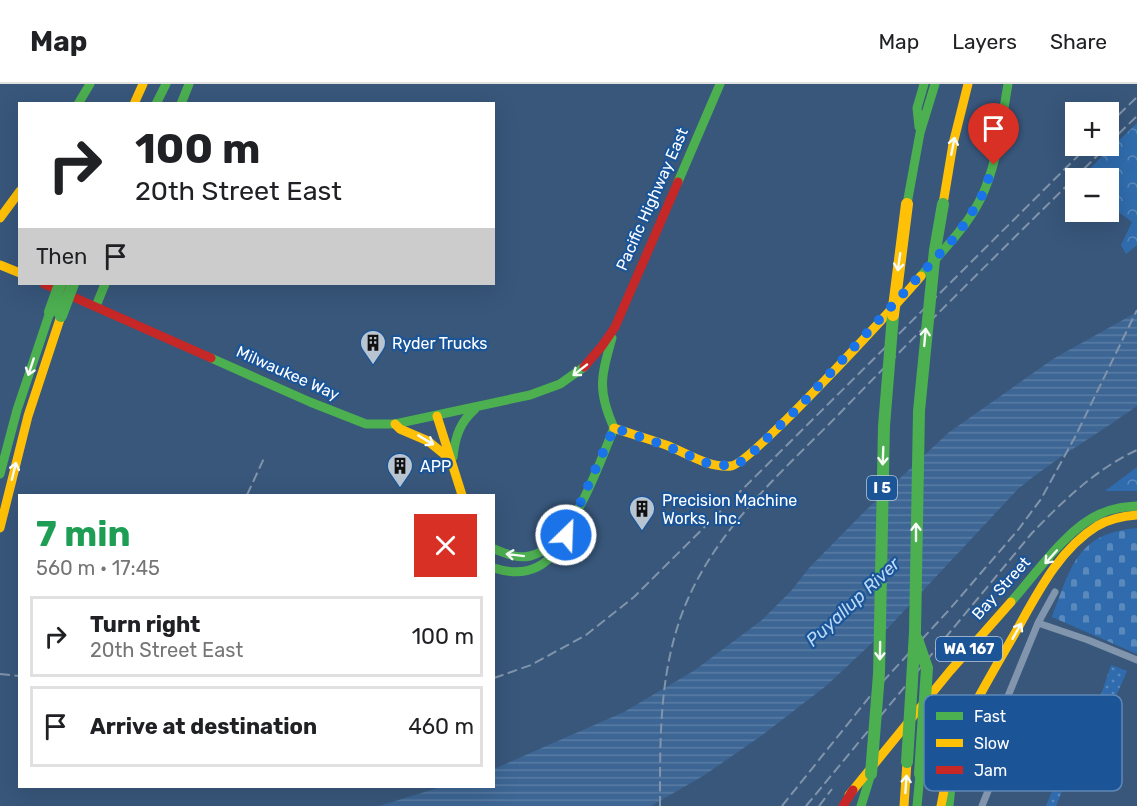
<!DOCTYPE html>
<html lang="en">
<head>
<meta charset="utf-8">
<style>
	:root { --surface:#fff; --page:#f6f6f6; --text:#202124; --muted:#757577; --line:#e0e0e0 }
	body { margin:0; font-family:Rubik,sans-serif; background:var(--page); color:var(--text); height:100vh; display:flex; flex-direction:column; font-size:22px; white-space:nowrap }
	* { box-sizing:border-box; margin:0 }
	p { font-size:20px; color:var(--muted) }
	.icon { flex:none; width:33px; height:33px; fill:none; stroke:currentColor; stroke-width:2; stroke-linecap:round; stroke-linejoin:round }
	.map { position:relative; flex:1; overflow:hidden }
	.sheet { position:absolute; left:18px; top:410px; width:477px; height:294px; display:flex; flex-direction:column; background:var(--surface); border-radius:0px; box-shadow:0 6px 24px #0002 }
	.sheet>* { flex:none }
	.guide { position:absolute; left:18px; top:18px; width:477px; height:183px; border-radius:0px; box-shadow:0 6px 24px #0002; background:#fff; color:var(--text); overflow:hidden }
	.controls { position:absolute; left:1065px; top:18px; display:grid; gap:12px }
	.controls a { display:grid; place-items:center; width:54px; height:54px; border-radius:0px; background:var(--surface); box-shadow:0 6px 24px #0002; font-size:30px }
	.pin { position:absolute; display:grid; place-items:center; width:51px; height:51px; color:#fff; margin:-62px -26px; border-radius:50% 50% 50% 0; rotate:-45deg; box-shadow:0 0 6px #0007 }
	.pin .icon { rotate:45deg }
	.me { position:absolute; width:66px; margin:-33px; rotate:24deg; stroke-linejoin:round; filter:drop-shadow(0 0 4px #0008) }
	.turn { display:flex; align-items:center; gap:21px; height:126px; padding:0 18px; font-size:27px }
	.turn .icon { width:78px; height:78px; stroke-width:2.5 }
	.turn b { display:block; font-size:42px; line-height:51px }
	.then { display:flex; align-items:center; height:57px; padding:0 18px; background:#0003; gap:12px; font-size:22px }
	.round { display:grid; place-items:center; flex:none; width:63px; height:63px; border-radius:0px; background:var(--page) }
	.overview { display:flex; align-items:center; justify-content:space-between; height:102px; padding:0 18px }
	h1 { font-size:36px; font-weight:700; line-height:45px; color:#1e9e55 }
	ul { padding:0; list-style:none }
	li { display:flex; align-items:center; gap:18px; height:81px; margin:0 12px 9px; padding:0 6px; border:3px solid var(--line); border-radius:0px }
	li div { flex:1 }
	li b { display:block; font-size:22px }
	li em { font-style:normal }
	header { display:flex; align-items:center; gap:36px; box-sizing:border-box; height:84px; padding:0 30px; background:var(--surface); border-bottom:2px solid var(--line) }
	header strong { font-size:28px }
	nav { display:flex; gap:33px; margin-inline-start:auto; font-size:21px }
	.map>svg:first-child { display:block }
	.grass { fill:url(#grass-dots) }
	.forest { fill:url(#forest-crowns) }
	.cemetery { fill:url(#cemetery-stones) }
	.water { fill:url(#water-rules) }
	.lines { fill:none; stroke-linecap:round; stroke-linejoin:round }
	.street { stroke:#8196ad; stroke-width:7 }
	.fast { stroke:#4caf50; stroke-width:9 }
	.slow { stroke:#ffc107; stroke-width:9 }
	.jam { stroke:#c62828; stroke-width:9 }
	.rail { stroke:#8094ab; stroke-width:2; stroke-dasharray:10 4.5; stroke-linecap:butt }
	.fast-bridge { stroke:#4caf50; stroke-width:12 }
	.slow-bridge { stroke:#ffc107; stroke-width:12 }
	.oneway { stroke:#f6fbf6 }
	.route { stroke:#1a73e8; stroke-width:10; stroke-dasharray:0 18 }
	.labels { text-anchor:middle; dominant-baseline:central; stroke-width:4.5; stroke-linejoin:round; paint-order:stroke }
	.shield { fill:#1b5598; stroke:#bbcce0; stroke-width:1.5 }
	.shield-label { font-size:15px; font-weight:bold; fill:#fff }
	.street-label { font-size:16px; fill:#fff; stroke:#1b5598 }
	.poi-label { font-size:16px; fill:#fff; stroke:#1b5598; text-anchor:start }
	.water-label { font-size:18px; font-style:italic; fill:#bbd8f7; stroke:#1b5598 }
	.key { fill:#1b5598; stroke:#5f88b7; stroke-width:1.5 }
	.key-label { font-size:16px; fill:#fff }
</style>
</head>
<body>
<header>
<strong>Map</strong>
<nav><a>Map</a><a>Layers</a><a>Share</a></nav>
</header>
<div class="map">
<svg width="1137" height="722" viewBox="0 0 1137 722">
	<defs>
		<pattern id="grass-dots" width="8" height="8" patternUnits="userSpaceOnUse" patternTransform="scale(1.5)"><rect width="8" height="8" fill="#306cad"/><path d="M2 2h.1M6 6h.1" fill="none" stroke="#5989bd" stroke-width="1.8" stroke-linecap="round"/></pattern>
		<pattern id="forest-crowns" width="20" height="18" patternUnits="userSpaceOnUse" patternTransform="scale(1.5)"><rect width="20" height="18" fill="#306cad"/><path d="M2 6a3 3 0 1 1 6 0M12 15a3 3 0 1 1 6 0" fill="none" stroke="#5989bd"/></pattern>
		<pattern id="cemetery-stones" width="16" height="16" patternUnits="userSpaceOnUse" patternTransform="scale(1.5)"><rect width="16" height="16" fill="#306cad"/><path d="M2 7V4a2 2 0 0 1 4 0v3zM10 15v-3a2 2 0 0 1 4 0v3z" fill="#5989bd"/></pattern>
		<pattern id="water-rules" width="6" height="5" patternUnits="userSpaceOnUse" patternTransform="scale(1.5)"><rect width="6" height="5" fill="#3d6694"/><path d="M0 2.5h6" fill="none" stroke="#5a7da4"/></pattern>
	</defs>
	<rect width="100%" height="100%" fill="#38577b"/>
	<path class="grass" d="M1111,581l16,6 -27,62 -17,7 -27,66h-10l30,-73 14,-5z"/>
	<path class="forest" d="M1137,39v122l-11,9 -5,-9 11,-23 -23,-17 -1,-27h-28z
		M1137,383v24h-32z"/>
	<path class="cemetery" d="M1137,444v126l-85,-37c19,-50 25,-84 85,-89z"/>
	<path class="water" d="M1137,228v94c-39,28 -82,52 -119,83l-130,139 -62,58 -65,50 -58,40 -52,30h-272l65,-20h50v-17l130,-57 71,-42 67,-50 29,-29 18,-23 55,-56 84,-79 105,-74z"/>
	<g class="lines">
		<path class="street" d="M1038,539l50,17 49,20
			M992,646l7,-12 39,-95 17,-31
			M982,722c8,-21 29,-60 6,-79"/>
		<path class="fast" d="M78,20l12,-20
			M156,20l10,-20
			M181,20l8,-20
			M919,43l-2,-19 7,-24
			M678,98l42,-98
			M907,120l13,-71 15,-49
			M921,192c20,-24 45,-48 59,-76 18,-36 21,-77 28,-116
			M96,222l9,-22
			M211,274l99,44 56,22h29l135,-29 30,-11 24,-17
			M453,373c2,-20 7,-35 22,-48
			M0,390l17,-64 33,-98
			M494,465c11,4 23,10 36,7 42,-9 69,-92 84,-128 -17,-38 -13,-51 -2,-90
			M494,484c34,11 56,-2 72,-33
			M1011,518c24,-27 56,-74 89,-88 12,-6 24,-7 37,-8
			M963,653l9,-10 11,-2
			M861,722l10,-32
			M917,722l3,-32
			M949,722l4,-39 14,-49"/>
		<path class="slow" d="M134,20l9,-20
			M943,120l10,-60 15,-60
			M0,134l20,-27
			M0,181l20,8
			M437,332l25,79
			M395,340l5,5 28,12 22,18
			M614,344c17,6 35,11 52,17 21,8 42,23 65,21 20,-2 168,-164 190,-190
			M0,444l28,-112 33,-100
			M964,640c16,-30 33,-60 50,-89 22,-39 44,-85 83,-109 12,-7 27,-10 40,-11
			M849,711l101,-124 61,-69
			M904,722l3,-44
			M941,722l10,-51"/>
		<path class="jam" d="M44,200l167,74
			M584,283l18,-21 13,-19 63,-145
			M843,722l10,-16"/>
		<path class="rail" d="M1108,41l29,-28
			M1108,60l29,-28
			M247,411l18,-39
			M0,590l20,2
			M494,594l37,-13 55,-30 48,-38 454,-451
			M660,722c0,-71 -1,-139 27,-205 33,-76 97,-131 154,-189 87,-90 177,-178 266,-266
			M782,722l93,-116 74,-80 69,-80 23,-31 34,-62 62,-127
			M806,722l226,-273c31,-32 64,-64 105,-83
			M819,722l13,-17"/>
		<path class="fast-bridge" d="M50,228l10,-28
			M61,232l12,-32
			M917,555l10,29 -7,106
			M907,678l8,-130 4,-221 16,-161 8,-46
			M871,690l8,-100 5,-248 9,-111"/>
		<path class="slow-bridge" d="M893,231l14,-111"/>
	</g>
	<defs><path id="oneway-shaft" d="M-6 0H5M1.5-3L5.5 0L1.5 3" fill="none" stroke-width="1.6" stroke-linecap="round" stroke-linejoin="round" transform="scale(1.5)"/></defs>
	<g class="oneway">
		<use href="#oneway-shaft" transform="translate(953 62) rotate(-79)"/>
		<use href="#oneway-shaft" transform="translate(899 178) rotate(98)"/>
		<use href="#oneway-shaft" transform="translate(925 253) rotate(-85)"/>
		<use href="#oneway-shaft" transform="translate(31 283) rotate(108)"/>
		<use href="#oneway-shaft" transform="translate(580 286) rotate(142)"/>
		<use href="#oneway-shaft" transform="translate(426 356) rotate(31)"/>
		<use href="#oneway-shaft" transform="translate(883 372) rotate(92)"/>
		<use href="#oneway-shaft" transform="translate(14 387) rotate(-76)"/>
		<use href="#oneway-shaft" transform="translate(916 448) rotate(-90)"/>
		<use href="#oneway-shaft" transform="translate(515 471) rotate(-173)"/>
		<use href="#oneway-shaft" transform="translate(1051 473) rotate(132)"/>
		<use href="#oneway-shaft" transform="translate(1017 547) rotate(-60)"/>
		<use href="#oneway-shaft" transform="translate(880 567) rotate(91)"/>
		<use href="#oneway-shaft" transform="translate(906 700) rotate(-86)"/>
	</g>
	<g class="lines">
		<path class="route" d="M566,451l48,-107 50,17 45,19 23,2 6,-2 14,-11 49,-48 156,-170 23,-35 14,-35"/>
	</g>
	<defs>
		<symbol id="building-pin" viewBox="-11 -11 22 30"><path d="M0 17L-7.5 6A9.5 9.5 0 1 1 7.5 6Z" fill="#b9c4d1" stroke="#1b5598"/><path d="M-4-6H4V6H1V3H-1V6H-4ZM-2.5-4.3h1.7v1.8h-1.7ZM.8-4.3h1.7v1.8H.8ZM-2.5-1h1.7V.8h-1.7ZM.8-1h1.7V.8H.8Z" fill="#111"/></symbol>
	</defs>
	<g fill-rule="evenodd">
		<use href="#building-pin" x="358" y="244" width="30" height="40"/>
		<use href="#building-pin" x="385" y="367" width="30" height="40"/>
		<use href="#building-pin" x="627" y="410" width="30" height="40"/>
	</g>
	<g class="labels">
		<g class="shield">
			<rect x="867" y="392" width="30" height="24" rx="4.5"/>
			<rect x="936" y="553" width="66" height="24" rx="4.5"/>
		</g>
		<g class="shield-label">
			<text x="882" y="404">I 5</text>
			<text x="969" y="565">WA 167</text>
		</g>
		<g class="street-label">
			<text transform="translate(652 115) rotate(-66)">Pacific Highway East</text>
			<text transform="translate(288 289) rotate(24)">Milwaukee Way</text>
			<text transform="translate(1001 504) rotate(-48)">Bay Street</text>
		</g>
		<g class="poi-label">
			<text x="392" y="259">Ryder Trucks</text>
			<text x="420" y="382">APP</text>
			<text x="662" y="416">Precision Machine<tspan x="662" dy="18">Works, Inc.</tspan></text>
		</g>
		<g class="water-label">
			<text transform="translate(853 518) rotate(-43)">Puyallup River</text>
		</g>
	</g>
	<rect x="924" y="611" width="198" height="96" rx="9" class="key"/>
	<rect x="936" y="628" width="27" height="8" fill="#4caf50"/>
	<rect x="936" y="655" width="27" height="8" fill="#ffc107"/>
	<rect x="936" y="682" width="27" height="8" fill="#c62828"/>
	<g class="key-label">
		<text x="974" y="638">Fast</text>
		<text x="974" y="665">Slow</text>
		<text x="974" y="692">Jam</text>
	</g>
</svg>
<div class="controls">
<a>+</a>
<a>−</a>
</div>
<div class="pin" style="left:994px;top:81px;background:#d93025"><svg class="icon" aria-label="arrive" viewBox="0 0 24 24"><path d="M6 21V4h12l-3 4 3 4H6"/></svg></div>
<svg class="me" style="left:566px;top:451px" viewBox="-20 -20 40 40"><circle r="17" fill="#1a73e8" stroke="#fff" stroke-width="3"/><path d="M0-11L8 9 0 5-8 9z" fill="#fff"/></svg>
<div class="guide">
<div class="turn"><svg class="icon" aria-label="right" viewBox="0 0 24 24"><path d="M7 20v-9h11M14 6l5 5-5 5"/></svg><div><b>100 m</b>20th Street East</div></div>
<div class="then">Then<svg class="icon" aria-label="arrive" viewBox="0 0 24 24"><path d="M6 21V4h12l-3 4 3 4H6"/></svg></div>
</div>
<section class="sheet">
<div class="overview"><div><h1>7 min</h1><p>560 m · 17:45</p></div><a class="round" style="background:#d93025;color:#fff"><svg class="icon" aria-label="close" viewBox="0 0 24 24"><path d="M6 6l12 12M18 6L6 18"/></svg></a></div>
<ul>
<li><svg class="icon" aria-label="right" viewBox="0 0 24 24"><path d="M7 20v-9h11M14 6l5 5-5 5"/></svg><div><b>Turn right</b><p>20th Street East</p></div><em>100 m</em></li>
<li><svg class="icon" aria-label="arrive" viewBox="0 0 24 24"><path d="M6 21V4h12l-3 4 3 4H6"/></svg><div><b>Arrive at destination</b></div><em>460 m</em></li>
</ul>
</section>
</div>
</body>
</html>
